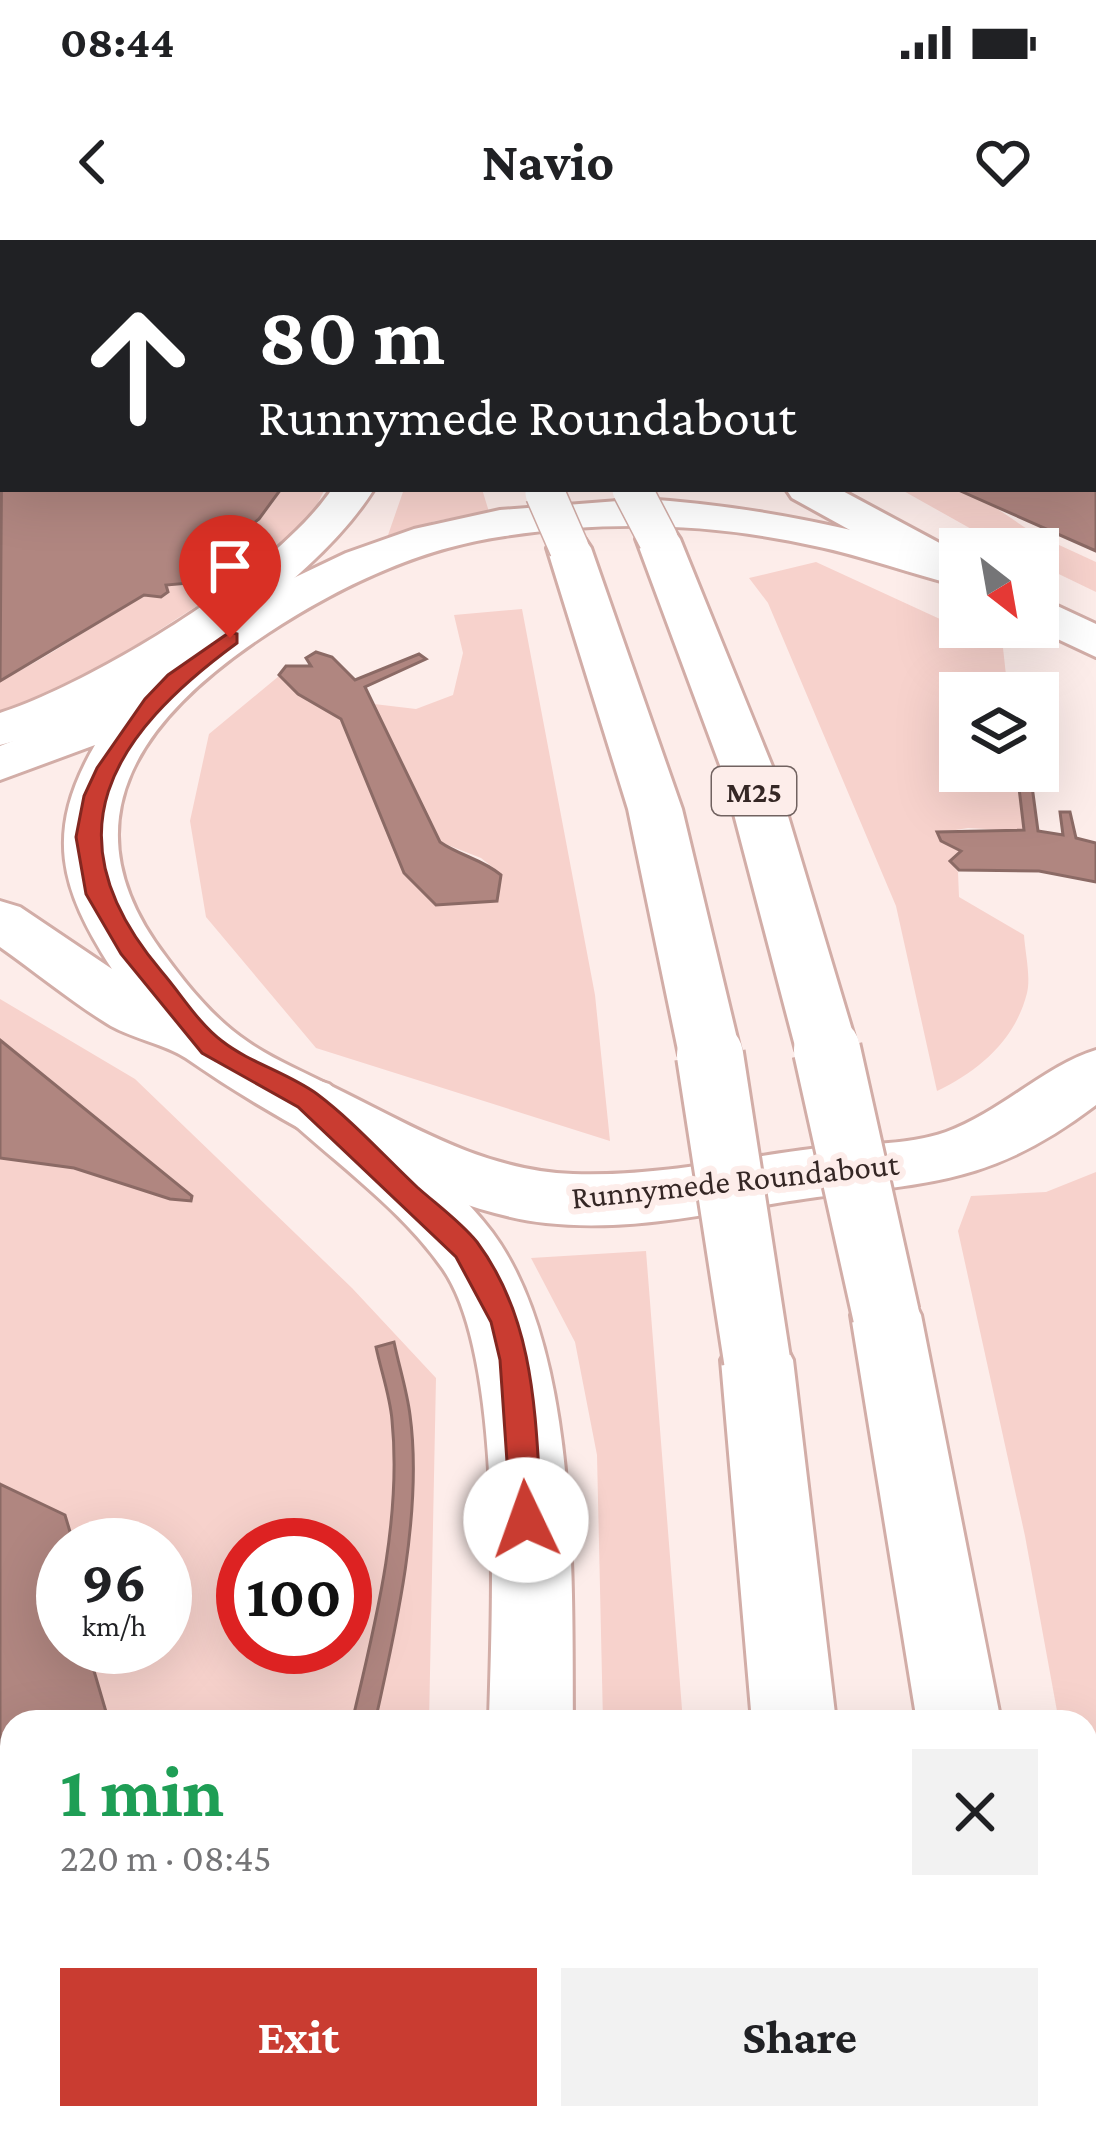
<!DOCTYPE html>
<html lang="en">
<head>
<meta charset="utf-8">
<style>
	:root { --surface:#fff; --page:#f2f2f2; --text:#202124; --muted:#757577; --accent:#c93c31 }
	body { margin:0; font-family:"Crimson Pro",serif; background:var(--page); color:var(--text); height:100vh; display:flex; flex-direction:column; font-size:45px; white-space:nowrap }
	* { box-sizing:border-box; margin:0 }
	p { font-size:39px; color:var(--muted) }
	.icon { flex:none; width:66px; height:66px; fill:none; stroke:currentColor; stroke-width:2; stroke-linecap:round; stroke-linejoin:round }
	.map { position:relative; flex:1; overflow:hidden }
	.side { position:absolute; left:0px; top:1470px; width:1098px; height:420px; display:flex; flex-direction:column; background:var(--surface); border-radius:36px 36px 0 0; box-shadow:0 12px 48px #0002 }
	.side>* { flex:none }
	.banner { position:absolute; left:0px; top:0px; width:1098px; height:252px; box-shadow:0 12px 48px #0002; background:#202124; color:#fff; overflow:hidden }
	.needle { width:78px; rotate:149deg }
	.controls { position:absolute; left:939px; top:288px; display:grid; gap:24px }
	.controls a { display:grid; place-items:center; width:120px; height:120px; border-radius:0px; background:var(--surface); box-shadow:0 12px 48px #0002; font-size:60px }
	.speed { position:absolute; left:36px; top:1278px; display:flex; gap:24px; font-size:60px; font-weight:700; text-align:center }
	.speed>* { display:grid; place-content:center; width:156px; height:156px; border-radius:50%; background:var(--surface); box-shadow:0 12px 48px #0002; line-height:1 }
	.speed small { font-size:30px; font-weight:400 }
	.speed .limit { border:18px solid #d22; background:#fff; color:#111 }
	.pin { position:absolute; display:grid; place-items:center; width:102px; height:102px; color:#fff; margin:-123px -51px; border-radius:50% 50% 50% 0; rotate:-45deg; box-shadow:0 0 12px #0007 }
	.pin .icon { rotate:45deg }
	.me { position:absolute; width:132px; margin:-66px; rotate:357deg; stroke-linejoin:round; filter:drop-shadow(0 0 9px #0008) }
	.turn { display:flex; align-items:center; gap:42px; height:252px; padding:0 60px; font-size:54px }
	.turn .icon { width:156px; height:156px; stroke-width:2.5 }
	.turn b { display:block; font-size:84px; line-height:102px }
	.round { display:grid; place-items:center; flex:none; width:126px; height:126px; border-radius:0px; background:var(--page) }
	.head { display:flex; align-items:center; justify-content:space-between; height:204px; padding:0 60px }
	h1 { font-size:72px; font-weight:700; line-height:90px; color:#1e9e55 }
	.cta { display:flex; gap:24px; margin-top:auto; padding:24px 60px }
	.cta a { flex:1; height:138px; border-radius:0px; background:var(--accent); color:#fff; font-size:48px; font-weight:700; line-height:138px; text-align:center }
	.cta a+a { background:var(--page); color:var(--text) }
	.status { display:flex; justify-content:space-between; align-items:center; height:84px; padding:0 60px; background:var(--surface); direction:ltr }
	.status svg { height:33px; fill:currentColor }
	header { display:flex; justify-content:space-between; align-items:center; height:156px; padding:0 60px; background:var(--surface); font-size:54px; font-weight:700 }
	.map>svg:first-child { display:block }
	.green { fill:#f7d2cc; fill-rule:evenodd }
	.water { fill:#b08680; stroke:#8b6a65; stroke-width:3 }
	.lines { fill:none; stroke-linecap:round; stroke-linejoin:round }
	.service-casing { stroke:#d2ada7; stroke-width:6 }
	.primary-casing { stroke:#d2ada7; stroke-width:6 }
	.trunk-casing { stroke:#d2ada7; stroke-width:6 }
	.motorway-casing { stroke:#d2ada7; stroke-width:6 }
	.service { fill:#fff; fill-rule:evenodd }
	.primary { fill:#fff; fill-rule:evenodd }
	.trunk { fill:#fff; fill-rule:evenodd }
	.motorway { fill:#fff; fill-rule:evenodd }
	.motorway-bridge-far1-casing { stroke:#d2ada7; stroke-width:42; stroke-linecap:butt }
	.motorway-bridge-casing { stroke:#d2ada7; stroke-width:72; stroke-linecap:butt }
	.motorway-bridge-far1 { stroke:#fff; stroke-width:39 }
	.motorway-bridge { stroke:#fff; stroke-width:66 }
	.route { fill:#c93c31; stroke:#832720; stroke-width:3 }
	.labels { text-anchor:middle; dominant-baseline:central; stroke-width:12; stroke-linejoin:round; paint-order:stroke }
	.shield { fill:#fdedea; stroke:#716260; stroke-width:3 }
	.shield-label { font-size:30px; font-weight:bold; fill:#352725 }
	.street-label { font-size:33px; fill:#352725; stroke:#fdedea }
</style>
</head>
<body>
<div class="status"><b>08:44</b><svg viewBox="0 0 49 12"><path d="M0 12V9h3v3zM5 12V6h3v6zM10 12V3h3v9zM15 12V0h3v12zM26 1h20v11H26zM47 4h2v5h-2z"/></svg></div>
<header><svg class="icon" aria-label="back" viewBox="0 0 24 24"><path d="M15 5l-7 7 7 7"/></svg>Navio<svg class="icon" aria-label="heart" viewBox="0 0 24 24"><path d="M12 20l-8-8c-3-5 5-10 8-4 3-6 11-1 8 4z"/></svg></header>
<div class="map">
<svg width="1096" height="1890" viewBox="0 0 1096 1890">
	<rect width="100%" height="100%" fill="#fdedea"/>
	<path class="green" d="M281,249h44l-19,37 -83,63 -166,107 -57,18v-33c51,-25 95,-57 143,-86 47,-28 112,-54 138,-106z
		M404,249h78l7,23 -54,9 -48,17z
		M900,249h68l65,44 63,29v30l-58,-28v-15h-31z
		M816,322l187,86 5,45h-48v78h57l7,60 -56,-3 -31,5 24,18 -11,10 8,11 1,25 65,38c1,17 7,42 3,58 -12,48 -49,78 -90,98l-41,-185 -128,-303 -19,-25z
		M522,369l73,386 15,146 -294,-93 -110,-131 -16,-96 19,-87 70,-58 19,18 43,25 63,154 32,32 65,-31 -20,-16 -41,-16 -66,-138 42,5 37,-14 10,-42 -9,-38z
		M0,759l135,80 217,209 84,90 -7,344h-54l19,-85 17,-219 -18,-76 -17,6c5,23 14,48 16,72 9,100 -17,205 -40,302h-243l-22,-75h78v-102h-91l-10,-30 -64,-31v-326l74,10 96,31 21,-2 -191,-157zM243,1305h102v102h-102z
		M1096,932v753l-10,-55v-148h-27l-34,-186 -67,-305 13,-35 75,-4z
		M646,1011l37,471h-80l-6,-267 -22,-113 -44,-84z
		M65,1878h125l-2,12h-127z
		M286,1878h134v12h-135z"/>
	<path class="water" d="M3,36v213h278l-22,30 -70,54 1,10 -24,2 2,7 -7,5 -17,-2 -144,86z
		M1096,153v158l-140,-62h139z
		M316,412l16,5 23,23 64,-26 7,5 -61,28 75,155c20,14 42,17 61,33l-4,26 -61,4 -32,-32 -63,-154 -43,-25 -19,-19 7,-9h25l-5,-8z
		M1017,531h13l8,60 25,4 -3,-23h10l6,26 20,5v39l-57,-11 -80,-1 -9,-9 11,-10 -20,-10 -4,-9 87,-2z
		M0,800l192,156 -1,5 -21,-2 -96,-31 -74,-10z
		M394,1102c5,24 13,49 16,73 13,95 -14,214 -35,307h-23c23,-97 50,-202 40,-302 -2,-24 -11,-49 -16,-73z
		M0,1244l65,31 9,30h-11v102h24l22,75h-97v396h53l-4,12h-61z"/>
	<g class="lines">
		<defs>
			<path id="service" d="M726,0h17l2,3h-17z
				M870,0h18l2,3h-18z
				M933,0h29l-31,3z
				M1031,0h28l-30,3z
				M1095,12h1v11h-1z
				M1096,41v11h-1v-11z"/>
			<path id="primary" d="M290,0h34l1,3h-34z
				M579,0h34l2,3h-34z
				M332,249h42c-64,103 -256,227 -374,256v-32c93,-30 278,-142 332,-224z
				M786,249h53l121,65v32l-16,-4 -152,-84z"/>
			<path id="trunk" d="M644,259c109,7 211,29 316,59v28c-49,-12 -96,-30 -145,-40 -102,-23 -207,-26 -310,-10 -86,12 -165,50 -237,97 -123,81 -208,186 -102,324 23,31 49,63 82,85 26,18 56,30 85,45 78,38 151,84 240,87 82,3 164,-16 245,-26 42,-5 88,-2 128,-16 55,-20 100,-67 150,-82v55c-101,77 -161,77 -279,92 -89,12 -180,36 -271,26 -107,-11 -271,-103 -360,-165 -21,-14 -52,-19 -75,-32 -38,-23 -74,-53 -111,-79v-46l20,6 92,62c-52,-81 -68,-136 -17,-224l-95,35v-34l64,-25 84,-42 71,-56 62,-39 65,-31 68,-24 86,-19z
				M1038,357l58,27v33l-64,-30h6z"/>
			<path id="motorway" d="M401,0h34l2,3h-34z
				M470,0h34l1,3h-34z
				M658,286l16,4 6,9 96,237 82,274 -9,15 -22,7 -22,-7 -9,-15 -72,-274 -88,-237 6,-9z
				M569,295l16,4 6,9 91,261 59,246 -9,15 -22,7 -22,-7 -9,-15 -51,-246 -81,-261 6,-9z
				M307,837l22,7c55,47 119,90 163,148 87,117 80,347 81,490h-84c3,-110 15,-365 -46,-453 -42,-60 -105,-104 -158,-153l-10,-16 10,-16z
				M886,1047l25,8 10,20 80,407h-84l-66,-407 10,-20z
				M757,1090l25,9 11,21 43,362h-84l-31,-362 11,-21z
				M480,1878h98v12h-98z
				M766,1878h98v12h-98z
				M960,1878h98l1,12h-98z"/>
		</defs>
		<use href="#service" class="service-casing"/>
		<use href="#primary" class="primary-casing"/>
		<use href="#trunk" class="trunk-casing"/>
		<use href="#motorway" class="motorway-casing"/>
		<use href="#service" class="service"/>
		<use href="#primary" class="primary"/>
		<use href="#trunk" class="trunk"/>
		<use href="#motorway" class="motorway"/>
		<defs>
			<path id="motorway-bridge-far1" d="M632,249l26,50
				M545,253l24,55"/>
			<path id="motorway-bridge" d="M827,810l59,265
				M710,815l47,305"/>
		</defs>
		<use href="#motorway-bridge-far1" class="motorway-bridge-far1-casing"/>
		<use href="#motorway-bridge" class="motorway-bridge-casing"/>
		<use href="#motorway-bridge-far1" class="motorway-bridge-far1"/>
		<use href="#motorway-bridge" class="motorway-bridge"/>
	</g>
	<path class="route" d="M230,392l7,2v9c-127,93 -191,193 -75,329 19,22 37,52 60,69 28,22 66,32 95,53 36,27 67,62 100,93 19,17 44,35 60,55 61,82 58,181 65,278l-4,10 -12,5 -11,-5 -4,-10 -11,-160 -9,-38 -35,-65 -158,-150 -96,-54 -81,-99 -35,-60 -10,-57 8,-41 13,-28 48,-69 23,-24z"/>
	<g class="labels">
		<rect class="shield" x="712" y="527" width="84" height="48" rx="9"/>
		<g class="shield-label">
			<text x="754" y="551">M25</text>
		</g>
		<g class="street-label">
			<text transform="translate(735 940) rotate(-6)">Runnymede Roundabout</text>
		</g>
	</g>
</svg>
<div class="controls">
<a><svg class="needle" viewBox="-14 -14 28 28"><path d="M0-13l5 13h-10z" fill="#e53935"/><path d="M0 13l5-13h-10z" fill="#757577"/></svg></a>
<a><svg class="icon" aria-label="layers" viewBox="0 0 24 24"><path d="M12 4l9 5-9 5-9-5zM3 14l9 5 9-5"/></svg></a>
</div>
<div class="speed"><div>96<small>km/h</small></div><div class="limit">100</div></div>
<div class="pin" style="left:230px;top:398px;background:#d93025"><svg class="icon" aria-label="arrive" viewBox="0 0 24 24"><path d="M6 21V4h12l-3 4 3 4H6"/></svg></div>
<svg class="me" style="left:526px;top:1280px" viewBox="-20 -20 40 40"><circle r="19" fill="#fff"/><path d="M0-13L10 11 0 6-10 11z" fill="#c93c31"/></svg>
<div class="banner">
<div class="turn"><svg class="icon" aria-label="ahead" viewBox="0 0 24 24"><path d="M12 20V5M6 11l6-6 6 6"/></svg><div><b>80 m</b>Runnymede Roundabout</div></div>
</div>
<section class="side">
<div class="head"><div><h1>1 min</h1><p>220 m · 08:45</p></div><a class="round"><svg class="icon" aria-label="close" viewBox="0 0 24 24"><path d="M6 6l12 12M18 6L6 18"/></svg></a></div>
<div class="cta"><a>Exit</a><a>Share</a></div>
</section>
</div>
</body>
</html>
